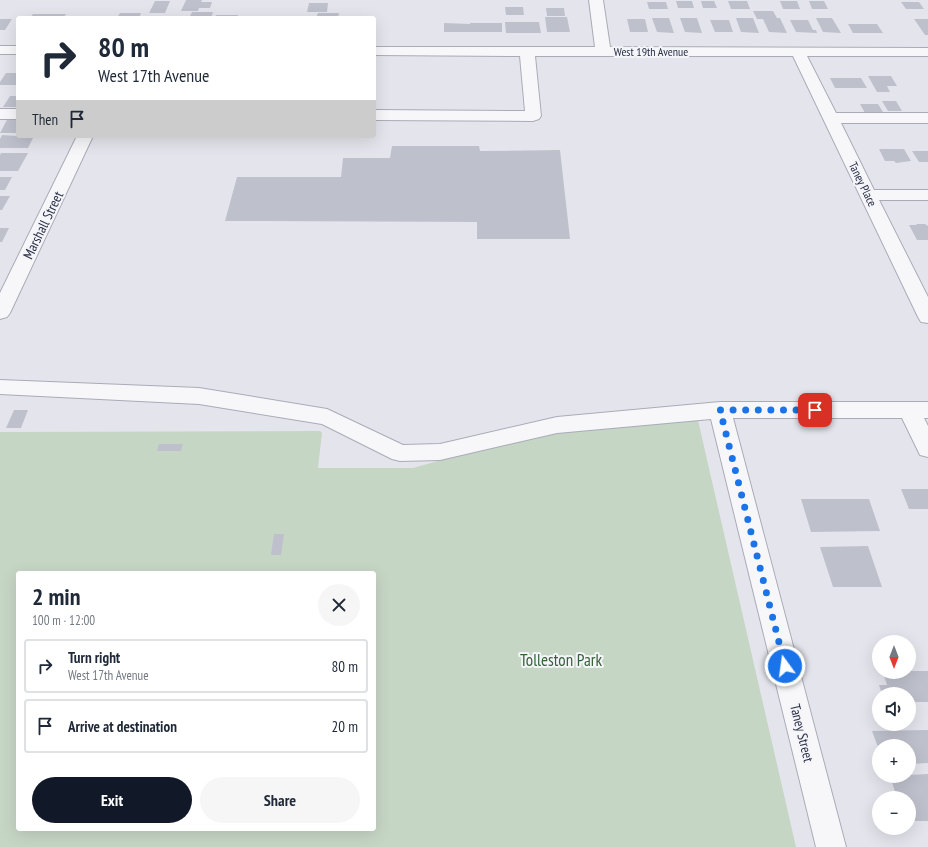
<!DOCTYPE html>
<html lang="en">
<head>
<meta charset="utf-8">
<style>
	:root { --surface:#fff; --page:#f6f6f7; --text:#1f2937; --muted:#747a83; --line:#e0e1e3; --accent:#111827 }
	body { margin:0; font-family:"PT Sans Narrow",sans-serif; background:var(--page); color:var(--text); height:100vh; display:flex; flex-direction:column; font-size:15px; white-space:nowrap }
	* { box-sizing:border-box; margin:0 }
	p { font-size:13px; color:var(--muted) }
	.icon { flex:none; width:22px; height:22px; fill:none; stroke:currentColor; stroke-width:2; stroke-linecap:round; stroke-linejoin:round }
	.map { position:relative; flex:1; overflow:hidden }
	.sheet { position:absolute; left:16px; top:571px; width:360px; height:260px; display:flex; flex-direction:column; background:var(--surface); border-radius:4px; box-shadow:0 4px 16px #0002 }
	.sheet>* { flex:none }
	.banner { position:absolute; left:16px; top:16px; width:360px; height:122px; border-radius:4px; box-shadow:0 4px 16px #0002; background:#fff; color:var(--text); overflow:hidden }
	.needle { width:26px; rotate:180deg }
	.fabs { position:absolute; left:872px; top:635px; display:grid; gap:8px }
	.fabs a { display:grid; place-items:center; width:44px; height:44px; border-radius:50%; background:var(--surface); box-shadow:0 4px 16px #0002; font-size:20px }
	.pin { position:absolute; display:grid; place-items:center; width:34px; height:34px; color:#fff; margin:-17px; border-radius:8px; box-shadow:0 2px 6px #0006 }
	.me { position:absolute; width:44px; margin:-22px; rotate:346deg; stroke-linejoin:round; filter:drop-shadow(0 0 3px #0008) }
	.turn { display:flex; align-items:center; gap:14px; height:84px; padding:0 16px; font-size:18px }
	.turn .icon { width:52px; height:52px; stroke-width:2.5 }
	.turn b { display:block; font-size:28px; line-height:34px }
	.then { display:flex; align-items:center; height:38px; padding:0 16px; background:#0003; gap:8px; font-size:15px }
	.round { display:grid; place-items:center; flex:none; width:42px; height:42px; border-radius:21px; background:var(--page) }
	.overview { display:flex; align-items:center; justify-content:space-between; height:68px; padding:0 16px }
	h1 { font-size:24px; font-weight:700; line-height:30px }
	.action { display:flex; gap:8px; margin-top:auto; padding:8px 16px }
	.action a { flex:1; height:46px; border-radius:24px; background:var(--accent); color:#fff; font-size:16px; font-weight:700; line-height:46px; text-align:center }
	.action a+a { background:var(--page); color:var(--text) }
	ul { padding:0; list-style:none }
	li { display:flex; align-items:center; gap:12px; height:54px; margin:0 8px 6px; padding:0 8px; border:2px solid var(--line); border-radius:4px }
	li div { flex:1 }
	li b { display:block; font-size:15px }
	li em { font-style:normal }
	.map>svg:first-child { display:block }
	.green { fill:#c6d6c5; fill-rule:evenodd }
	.building { fill:#bec0cc }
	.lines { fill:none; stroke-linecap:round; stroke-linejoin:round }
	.minor-casing { stroke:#a9abb7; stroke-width:2 }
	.minor { fill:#f7f7fa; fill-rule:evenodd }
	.route { stroke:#1a73e8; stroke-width:7; stroke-dasharray:0 12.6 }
	.labels { text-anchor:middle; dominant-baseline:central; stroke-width:4; stroke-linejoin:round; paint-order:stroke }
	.far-street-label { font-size:12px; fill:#2b2f45; stroke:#f4f5f9 }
	.street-label { font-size:14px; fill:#2b2f45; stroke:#f4f5f9 }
	.near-park-label { font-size:17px; fill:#386139; stroke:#f4f5f9 }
</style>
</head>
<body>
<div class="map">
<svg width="928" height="847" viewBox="0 0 928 847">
	<rect width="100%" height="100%" fill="#e4e5ec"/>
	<path class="green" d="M697,416l99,431h-796v-415l320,-1 2,2 -4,35h95l103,-29zM18,573h356v256h-356z"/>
	<path class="building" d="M186,0h16l-1,2h11l-2,6h-11l-1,3h-17z
		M155,1h15l-5,12h-16z
		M676,1h16l2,7h-16z
		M701,1h13l3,7h-14z
		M728,1h19l3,8h-19z
		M780,1h17l3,8h-17z
		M809,1h15l4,8h-16z
		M647,2h19l2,7h-19z
		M901,2h18l5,7h-18z
		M309,3h19l-1,9h-20z
		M505,7h18l1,8h-18z
		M546,8h18l1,8h-18z
		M753,11h20l4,7h3l7,15 -18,-1 -6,-13h-6z
		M192,12h21l-2,6h-22z
		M120,13h21l-2,5h-22z
		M318,13h21l-1,5h-22z
		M33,14h33l-3,4h-33z
		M216,15h22l-1,3h-22z
		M545,17h22l3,15h-23z
		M652,18h17l5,15 -17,-1z
		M680,18h17l5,15 -17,-1z
		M736,18h17l6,15 -18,-1z
		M816,18h16l9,15 -18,-1z
		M0,19h12l-7,11h-5z
		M627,19h18l3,13h-18z
		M914,19h14v16h-3z
		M710,20h19l4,12h-18z
		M790,20h18l5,10h3l1,3 -21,-1z
		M505,22h34l2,11h-35z
		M444,23l26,1v-1h32v9h-58z
		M848,24h29l6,9h-30z
		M6,73h12v12h-18v-3z
		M868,76h23l6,10h-10l3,6h-13z
		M830,78h31l6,10h-32z
		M10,96h8v11h-15z
		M882,101h14l6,10h-14z
		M860,104h18l5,8 -18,1z
		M8,118h10v15h-18z
		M2,135l16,1h16l-6,12h-28v-9z
		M392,146h87l1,5 80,-1 10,89h-93v-17l-252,-1 12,-44h104l2,-19h47z
		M879,149h25l7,12 -15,2 -2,-2h-9z
		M912,151h16v11h-9z
		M1,153h27l-10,18h-18v-16z
		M0,177h12l-7,13h-5z
		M0,196h10l-8,14h-2z
		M916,224h9l3,2v14h-11l-8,-15h8z
		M0,228h9l-7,14h-2z
		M14,410h14l-7,18h-15z
		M159,444h24l-2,7h-24z
		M901,489h27v20h-19z
		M801,499h68l11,32 -69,1z
		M274,534h10l-3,21h-10z
		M868,546l14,41h-49l-13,-40z
		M909,671h19v31h-19v-8h-27l-3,-9h8l-4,-13z
		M928,730v33l-19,1v-18h-30v4l-7,-19z
		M928,774v47h-19v-23h-12l-7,-22z"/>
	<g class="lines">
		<defs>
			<path id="minor" d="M589,0h14l7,47 318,1v8h-121l29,57h92v10h-87l33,67h54v10h-49l49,97v26l-7,-1 -3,-5 -125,-261h-258l6,60 -2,3 -6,2 -159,-1v-10l151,1 -5,-55 -146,-1v-8h221z
				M0,46h18v8h-18z
				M0,109h18v10h-18z
				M77,136h16l-83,177 -3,4 -7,2v-26z
				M0,380l199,8 128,21 76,36 37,-1 117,-27 163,-15h208v16h-4l4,8v31l-8,-2 -18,-37h-169l113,429h-30l-105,-428 -154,14 -117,27 -40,1 -8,-2 -70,-35 -123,-20 -199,-10z"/>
		</defs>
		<use href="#minor" class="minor-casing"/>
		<use href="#minor" class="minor"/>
	</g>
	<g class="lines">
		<path class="route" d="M785,666l-65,-256h95"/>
	</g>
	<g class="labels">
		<g class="far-street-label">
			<text x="651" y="51">West 19th Avenue</text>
			<text transform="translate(863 184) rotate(64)">Taney Place</text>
		</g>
		<g class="street-label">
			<text transform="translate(43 225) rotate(-64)">Marshall Street</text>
			<text transform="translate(802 733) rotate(76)">Taney Street</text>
		</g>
		<g class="near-park-label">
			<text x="561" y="660">Tolleston Park</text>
		</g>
	</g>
</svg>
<div class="fabs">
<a><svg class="needle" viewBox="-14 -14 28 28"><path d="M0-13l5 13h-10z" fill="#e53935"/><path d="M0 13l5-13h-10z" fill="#747a83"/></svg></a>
<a><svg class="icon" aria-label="sound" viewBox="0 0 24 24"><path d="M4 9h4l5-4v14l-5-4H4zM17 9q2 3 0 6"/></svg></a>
<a>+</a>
<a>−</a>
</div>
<div class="pin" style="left:815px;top:410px;background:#d93025"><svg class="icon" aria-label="arrive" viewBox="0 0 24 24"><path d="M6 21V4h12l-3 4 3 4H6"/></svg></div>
<svg class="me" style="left:785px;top:666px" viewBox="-20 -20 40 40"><circle r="17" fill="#1a73e8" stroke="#fff" stroke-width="3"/><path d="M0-11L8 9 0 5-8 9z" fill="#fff"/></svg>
<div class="banner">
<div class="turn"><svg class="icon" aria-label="right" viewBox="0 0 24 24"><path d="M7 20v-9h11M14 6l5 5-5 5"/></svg><div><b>80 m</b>West 17th Avenue</div></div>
<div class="then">Then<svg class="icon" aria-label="arrive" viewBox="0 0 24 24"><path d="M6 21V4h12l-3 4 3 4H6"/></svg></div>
</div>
<section class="sheet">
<div class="overview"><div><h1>2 min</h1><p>100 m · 12:00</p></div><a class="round"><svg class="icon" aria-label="close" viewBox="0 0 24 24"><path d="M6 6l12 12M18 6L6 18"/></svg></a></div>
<ul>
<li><svg class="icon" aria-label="right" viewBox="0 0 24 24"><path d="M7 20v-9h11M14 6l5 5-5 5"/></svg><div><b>Turn right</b><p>West 17th Avenue</p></div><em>80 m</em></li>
<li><svg class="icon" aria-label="arrive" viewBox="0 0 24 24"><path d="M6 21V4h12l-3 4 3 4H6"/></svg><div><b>Arrive at destination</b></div><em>20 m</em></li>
</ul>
<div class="action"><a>Exit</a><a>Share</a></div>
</section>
</div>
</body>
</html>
